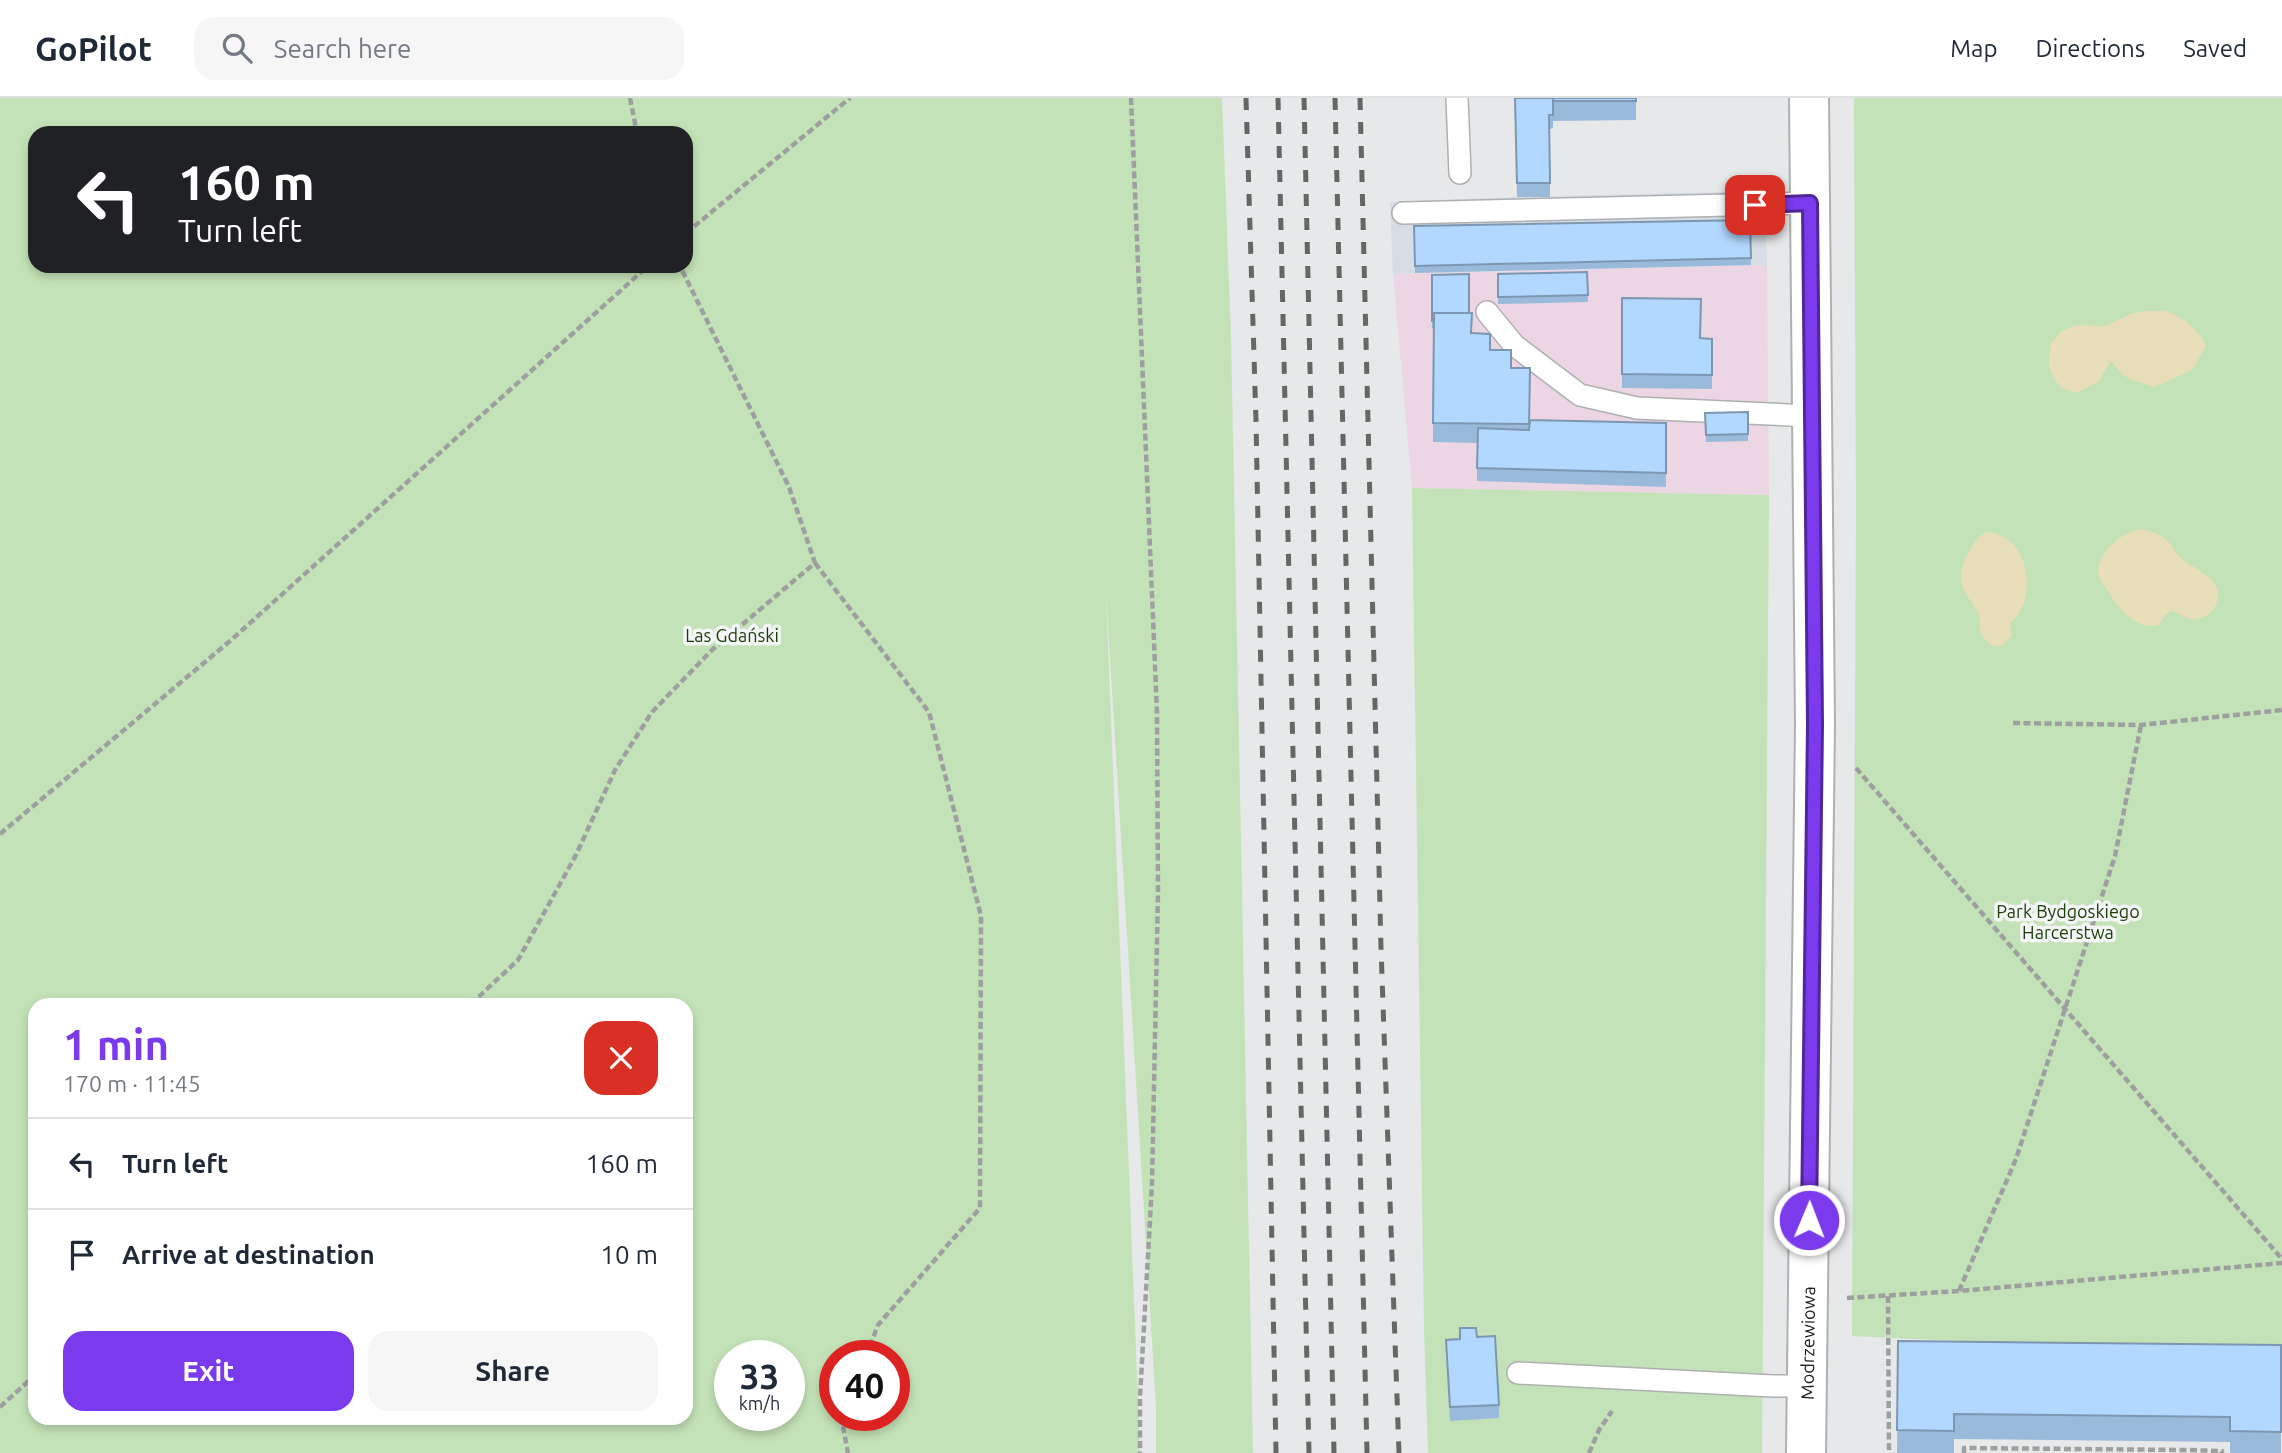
<!DOCTYPE html>
<html lang="en">
<head>
<meta charset="utf-8">
<style>
	:root { --surface:#fff; --page:#f6f6f7; --text:#1f2937; --muted:#747a83; --line:#e0e1e3; --accent:#7c3aed }
	body { margin:0; font-family:Ubuntu,sans-serif; background:var(--page); color:var(--text); height:100vh; display:flex; flex-direction:column; font-size:26px; white-space:nowrap }
	* { box-sizing:border-box; margin:0 }
	p { font-size:23px; color:var(--muted) }
	.icon { flex:none; width:38px; height:38px; fill:none; stroke:currentColor; stroke-width:2; stroke-linecap:round; stroke-linejoin:round }
	.map { position:relative; flex:1; overflow:hidden }
	.details { position:absolute; left:28px; top:900px; width:665px; height:427px; display:flex; flex-direction:column; background:var(--surface); border-radius:21px; box-shadow:0 4px 10px #0003 }
	.details>* { flex:none }
	.banner { position:absolute; left:28px; top:28px; width:665px; height:147px; border-radius:21px; box-shadow:0 4px 10px #0003; background:#202124; color:#fff; overflow:hidden }
	.speed { position:absolute; left:714px; top:1242px; display:flex; gap:14px; font-size:35px; font-weight:700; text-align:center }
	.speed>* { display:grid; place-content:center; width:91px; height:91px; border-radius:50%; background:var(--surface); box-shadow:0 4px 10px #0003; line-height:1 }
	.speed small { font-size:18px; font-weight:400 }
	.speed .limit { border:10px solid #d22; background:#fff; color:#111 }
	.pin { position:absolute; display:grid; place-items:center; width:60px; height:60px; color:#fff; margin:-30px; border-radius:14px; box-shadow:0 4px 10px #0006 }
	.me { position:absolute; width:77px; margin:-38px; rotate:1deg; stroke-linejoin:round; filter:drop-shadow(0 0 5px #0008) }
	.turn { display:flex; align-items:center; gap:24px; height:147px; padding:0 35px; font-size:32px }
	.turn .icon { width:91px; height:91px; stroke-width:2.5 }
	.turn b { display:block; font-size:49px; line-height:60px }
	.round { display:grid; place-items:center; flex:none; width:74px; height:74px; border-radius:21px; background:var(--page) }
	.overview { display:flex; align-items:center; justify-content:space-between; height:119px; padding:0 35px }
	h1 { font-size:42px; font-weight:700; line-height:52px; color:var(--accent) }
	.action { display:flex; gap:14px; margin-top:auto; padding:14px 35px }
	.action a { flex:1; height:80px; border-radius:21px; background:var(--accent); color:#fff; font-size:28px; font-weight:700; line-height:80px; text-align:center }
	.action a+a { background:var(--page); color:var(--text) }
	ul { padding:0; list-style:none }
	li { display:flex; align-items:center; gap:21px; height:91px; padding:0 35px; border-top:2px solid var(--line) }
	li div { flex:1 }
	li b { display:block; font-size:26px }
	li em { font-style:normal }
	header { display:flex; align-items:center; gap:42px; box-sizing:border-box; height:98px; padding:0 35px; background:var(--surface); border-bottom:2px solid var(--line) }
	header strong { font-size:33px }
	nav { display:flex; gap:38px; margin-inline-start:auto; font-size:24px }
	.search { width:490px; height:63px; background:var(--page); display:flex; align-items:center; gap:18px; box-sizing:border-box; padding:0 24px; border-radius:21px; color:var(--muted); font-size:26px }
	.map>svg:first-child { display:block }
	.commercial { fill:#edd6e3 }
	.built { fill:#d6dde4 }
	.green { fill:#c4e2b7; fill-rule:evenodd }
	.sand { fill:#e8deb9 }
	.lines { fill:none; stroke-linecap:round; stroke-linejoin:round }
	.service-casing { stroke:#aeb0b1; stroke-width:24 }
	.tertiary-casing { stroke:#aeb0b1; stroke-width:42 }
	.path { stroke:#9ea0a0; stroke-width:4.5; stroke-dasharray:7 3.5; stroke-linecap:butt }
	.service { stroke:#fff; stroke-width:21 }
	.tertiary { stroke:#fff; stroke-width:38 }
	.rail { stroke:#656767; stroke-width:5; stroke-dasharray:12 12; stroke-linecap:butt }
	.wall { fill:#9abadb }
	.building { fill:#b3d8ff; stroke:#7d97b2; stroke-width:2 }
	.route-casing { stroke:#51269a; stroke-width:18 }
	.route { stroke:#7c3aed; stroke-width:12 }
	.labels { text-anchor:middle; dominant-baseline:central; stroke-width:7; stroke-linejoin:round; paint-order:stroke }
	.park-label { font-size:18px; fill:#1a3d05; stroke:#f4f5f6 }
	.street-label { font-size:18px; fill:#1b1c1c; stroke:#f4f5f6 }
</style>
</head>
<body>
<header>
<strong>GoPilot</strong>
<div class="search"><svg class="icon" aria-label="search" viewBox="0 0 24 24"><circle cx="10" cy="10" r="6"/><path d="M15 15l6 6"/></svg>Search here</div>
<nav><a>Map</a><a>Directions</a><a>Saved</a></nav>
</header>
<div class="map">
<svg width="2282" height="1355" viewBox="0 0 2282 1355">
	<rect width="100%" height="100%" fill="#e6e8e9"/>
	<path class="commercial" d="M1767,167l2,230 -357,-7 -19,-214z"/>
	<path class="built" d="M1765,93l2,74 -374,9 -3,-72 127,-5z"/>
	<path class="green" d="M0,0h1222l9,239 22,1116h-97v-47l-50,-813 34,860h-1140zM35,35h651v133h-651zM35,906h651v414h-651zM730,1258h59v60h-59zM835,1258h59v60h-59z
		M1854,0h428v1258l-430,-20 4,-830z
		M1412,390l357,7 -7,958h-334l-4,-124z"/>
	<path class="sand" d="M2145,213c8,0 16,-1 23,1 15,4 32,20 38,34l-14,24 -37,17 -21,-6 -11,-6 -12,-14 -13,21 -22,11 -16,-6 -7,-10 -4,-10v-12l2,-12 9,-11 16,-7 30,1 25,-12z
		M2139,431c12,1 25,6 33,17 3,4 5,10 10,13 11,9 26,14 34,27 8,16 -7,35 -24,33 -7,0 -13,-6 -20,-8l-6,3 -7,11c-23,6 -41,-17 -51,-34 -4,-6 -10,-13 -10,-20 1,-20 24,-38 41,-42z
		M1986,434c42,1 55,65 24,91l1,14 -9,8 -10,1c-19,-16 -8,-17 -14,-33 -4,-10 -14,-18 -16,-29 -4,-18 9,-43 24,-52z"/>
	<g class="lines">
		<defs>
			<path id="service" d="M1457,0l3,75
				M1403,115l407,-10
				M1487,214l27,33 66,50 57,13 175,8
				M1518,1275l255,13h34"/>
			<g id="tertiary">
				<path id="s1" d="M1806,1355l9,-729 -6,-626"/>
			</g>
		</defs>
		<use href="#service" class="service-casing"/>
		<use href="#tertiary" class="tertiary-casing"/>
		<path class="path" d="M630,0l7,35
			M1131,0l26,615 1,179 -6,292 -12,213v56
			M686,135l164,-135
			M815,465l114,149 52,204 -1,292 -102,117 -12,31
			M2013,625l128,2 141,-15
			M1856,670l426,491
			M0,736l230,-193 418,-375
			M471,906l47,-44 58,-105 39,-85 37,-58 60,-62 103,-87 -26,-76 -109,-221
			M1959,1193l57,-132 99,-303 26,-131
			M1888,1198l1,157
			M1847,1200l112,-7 323,-28
			M0,1309l35,-32
			M841,1318l7,37
			M1589,1355l10,-23 13,-19
			M1964,1355v-5l223,2 35,1v2"/>
		<use href="#service" class="service"/>
		<use href="#tertiary" class="tertiary"/>
		<path class="rail" d="M1246,0l10,323 20,1032
			M1278,0l31,1355
			M1304,0l30,1355
			M1335,0l32,1355
			M1360,0l21,850 18,505"/>
	</g>
	<path class="wall" d="M1515,0h121v22l-83,1v7l-3,1v68h-33z
		M1750,122l1,45 -336,8 -1,-47z
		M1587,174l1,30 -90,2v-30z
		M1432,177l37,38 3,20 39,35h19l-1,59 137,-4v64l-189,-6v-38l-44,-1v-114h-1z
		M1622,200l79,40 11,1v50l-90,-1z
		M1748,314v29l-42,1 -1,-29z
		M1477,1239l22,68v13l-49,3 -4,-81z
		M1898,1243l383,4v108h-51v-11l-276,-3v14h-57z"/>
	<path class="building" d="M1515,0h38v17h-4l1,68h-33z
		M1553,0h83v3h-83z
		M1750,122l1,38 -336,8 -1,-40z
		M1587,174l1,23 -90,2v-23z
		M1469,176v39h-35v8h-2v-46z
		M1622,200l79,1 -1,39 12,1v36l-90,-1z
		M1434,215h38l-1,20 19,1v16h21v18h19l-1,56 -96,-1z
		M1748,314v22l-42,1 -1,-22z
		M1530,322l136,3v50l-189,-5 1,-40 51,2z
		M1460,1230h16l1,9 18,-1 4,69 -49,2 -4,-67 14,-1z
		M1898,1243l383,4v87l-51,-1v-14l-276,-3v17l-57,-1z"/>
	<g class="lines">
		<defs>
			<path id="route" d="M1755,107l55,-2 5,521 -6,496"/>
		</defs>
		<use href="#route" class="route-casing"/>
		<use href="#route" class="route"/>
	</g>
	<g class="labels">
		<g class="park-label">
			<text x="732" y="537">Las Gdański</text>
			<text x="2068" y="813">Park Bydgoskiego<tspan x="2068" dy="21">Harcerstwa</tspan></text>
		</g>
		<g class="street-label">
			<text stroke="none"><textPath href="#s1" startOffset="110">Modrzewiowa</textPath></text>
		</g>
	</g>
</svg>
<div class="speed"><div>33<small>km/h</small></div><div class="limit">40</div></div>
<div class="pin" style="left:1755px;top:107px;background:#d93025"><svg class="icon" aria-label="arrive" viewBox="0 0 24 24"><path d="M6 21V4h12l-3 4 3 4H6"/></svg></div>
<svg class="me" style="left:1809px;top:1122px" viewBox="-20 -20 40 40"><circle r="17" fill="#7c3aed" stroke="#fff" stroke-width="3"/><path d="M0-11L8 9 0 5-8 9z" fill="#fff"/></svg>
<div class="banner">
<div class="turn"><svg class="icon" aria-label="left" viewBox="0 0 24 24"><path d="M17 20v-9H6M10 6l-5 5 5 5"/></svg><div><b>160 m</b>Turn left</div></div>
</div>
<section class="details">
<div class="overview"><div><h1>1 min</h1><p>170 m · 11:45</p></div><a class="round" style="background:#d93025;color:#fff"><svg class="icon" aria-label="close" viewBox="0 0 24 24"><path d="M6 6l12 12M18 6L6 18"/></svg></a></div>
<ul>
<li><svg class="icon" aria-label="left" viewBox="0 0 24 24"><path d="M17 20v-9H6M10 6l-5 5 5 5"/></svg><div><b>Turn left</b></div><em>160 m</em></li>
<li><svg class="icon" aria-label="arrive" viewBox="0 0 24 24"><path d="M6 21V4h12l-3 4 3 4H6"/></svg><div><b>Arrive at destination</b></div><em>10 m</em></li>
</ul>
<div class="action"><a>Exit</a><a>Share</a></div>
</section>
</div>
</body>
</html>
